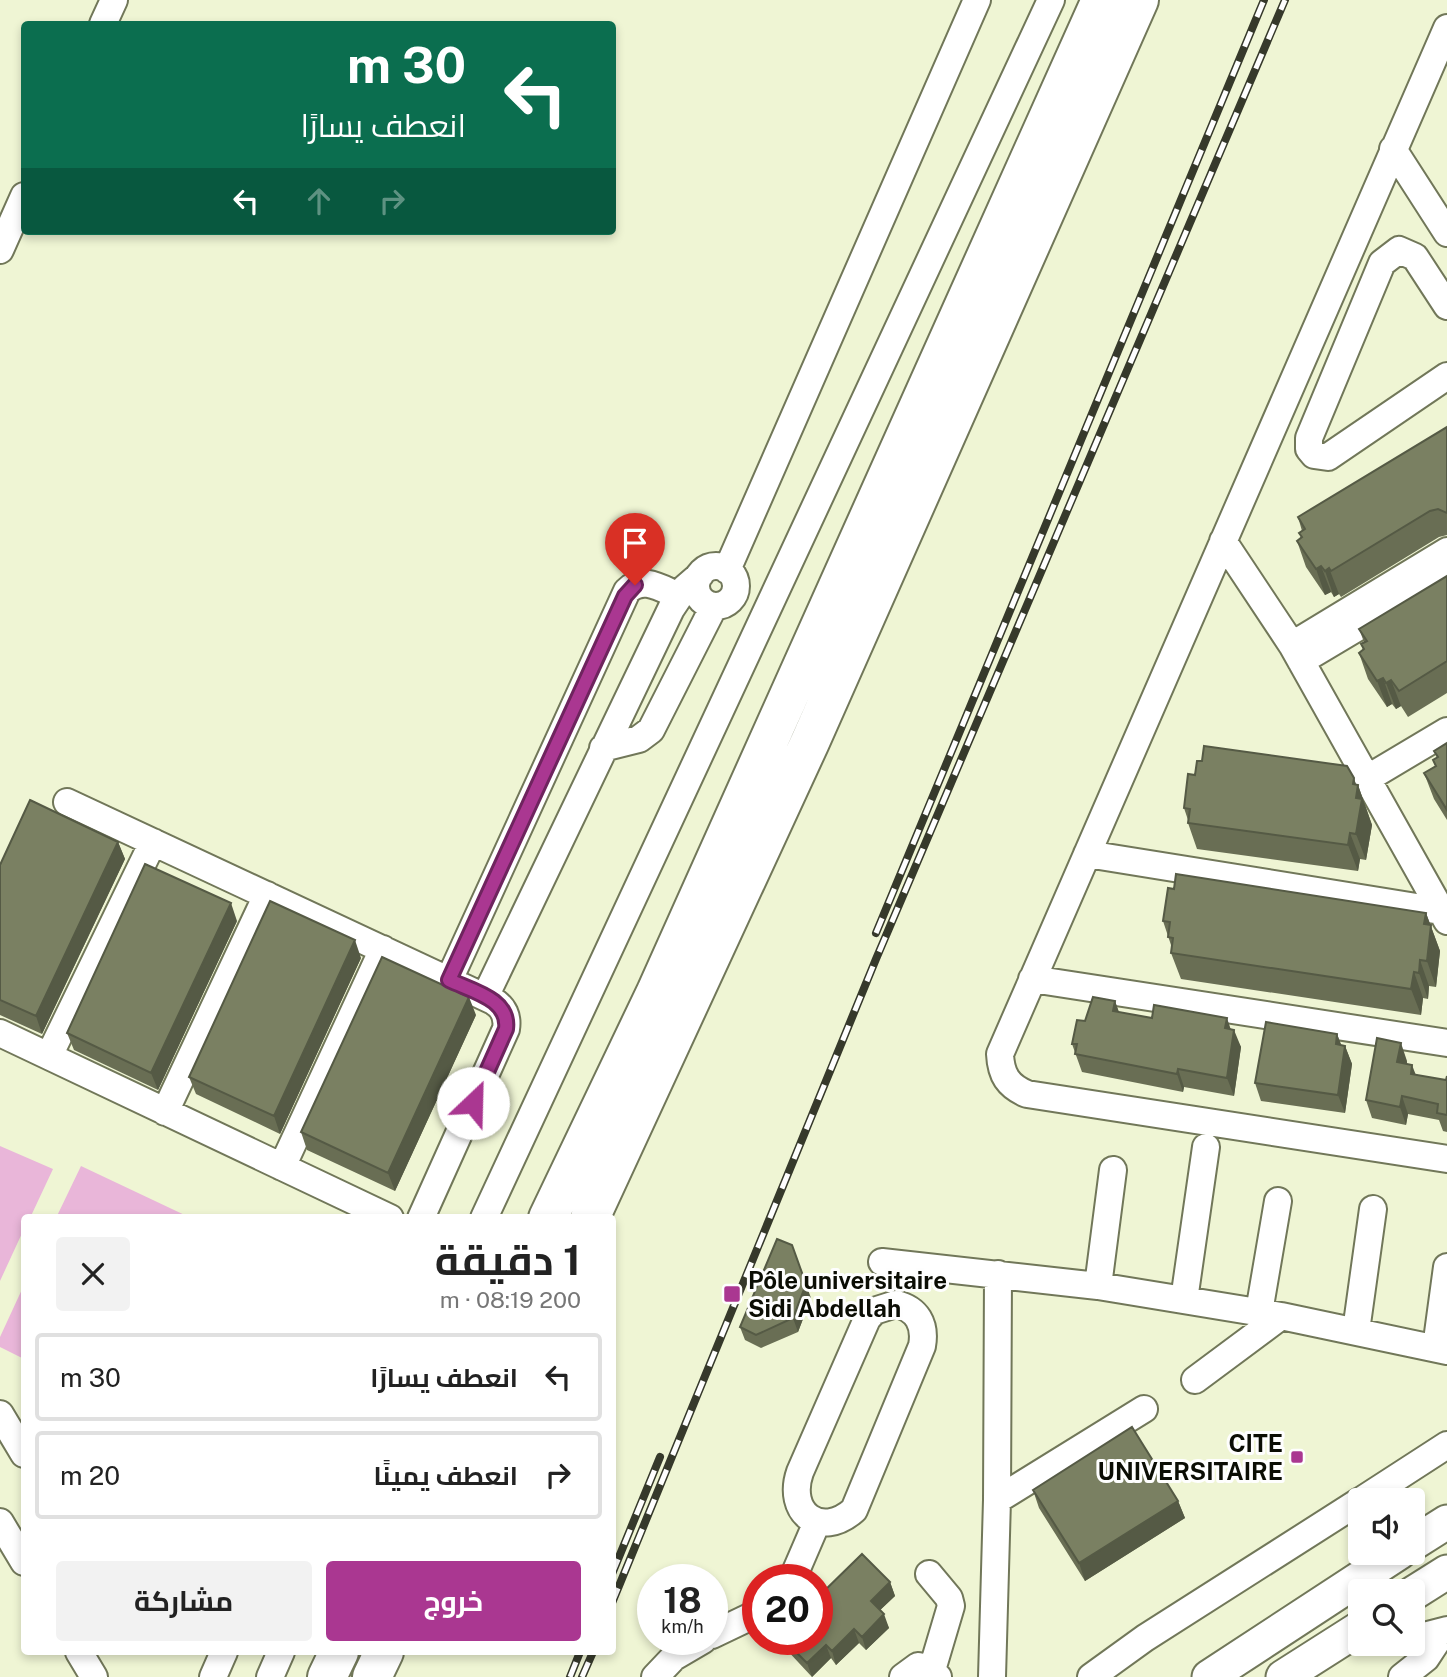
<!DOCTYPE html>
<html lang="ar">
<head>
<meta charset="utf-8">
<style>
	:root { --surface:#fff; --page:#f2f2f2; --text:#222; --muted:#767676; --line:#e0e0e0; --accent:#aa3791 }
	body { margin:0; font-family:"Public Sans",Cairo,sans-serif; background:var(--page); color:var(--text); direction:rtl; height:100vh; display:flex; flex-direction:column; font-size:26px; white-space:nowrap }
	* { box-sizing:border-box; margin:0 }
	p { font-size:23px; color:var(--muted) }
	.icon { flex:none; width:38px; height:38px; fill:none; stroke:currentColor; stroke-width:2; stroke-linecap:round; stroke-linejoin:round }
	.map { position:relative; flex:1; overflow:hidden; direction:ltr }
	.panel { position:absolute; left:21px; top:1214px; width:595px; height:441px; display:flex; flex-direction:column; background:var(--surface); border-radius:7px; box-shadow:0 4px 10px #0003; direction:rtl }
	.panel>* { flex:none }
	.top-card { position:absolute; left:21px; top:21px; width:595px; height:214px; border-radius:7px; box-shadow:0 4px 10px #0003; direction:rtl; background:#0b6e4f; color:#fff; overflow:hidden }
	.buttons { position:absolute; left:1348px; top:1488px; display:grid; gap:14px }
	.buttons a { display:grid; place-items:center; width:77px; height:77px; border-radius:7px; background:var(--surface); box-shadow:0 4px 10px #0003; font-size:35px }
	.speed { position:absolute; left:637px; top:1564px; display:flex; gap:14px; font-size:35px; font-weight:700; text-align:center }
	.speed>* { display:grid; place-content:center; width:91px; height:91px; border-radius:50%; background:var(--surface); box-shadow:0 4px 10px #0003; line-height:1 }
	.speed small { font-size:18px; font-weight:400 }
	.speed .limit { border:10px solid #d22; background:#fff; color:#111 }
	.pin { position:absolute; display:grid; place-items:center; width:60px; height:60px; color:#fff; margin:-72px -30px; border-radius:50% 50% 50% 0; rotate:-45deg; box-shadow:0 0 7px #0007 }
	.pin .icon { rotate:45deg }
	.me { position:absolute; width:77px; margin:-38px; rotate:24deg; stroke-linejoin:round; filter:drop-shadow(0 0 5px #0008) }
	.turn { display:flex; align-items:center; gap:24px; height:147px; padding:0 35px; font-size:32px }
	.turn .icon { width:91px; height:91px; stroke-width:2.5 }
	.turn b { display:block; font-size:49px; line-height:60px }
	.lanes { display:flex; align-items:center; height:66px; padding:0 35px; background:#0003; justify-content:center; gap:35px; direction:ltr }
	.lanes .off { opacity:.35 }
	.round { display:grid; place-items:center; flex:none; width:74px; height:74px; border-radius:7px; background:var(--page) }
	.head { display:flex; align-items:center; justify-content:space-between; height:119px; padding:0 35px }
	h1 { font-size:42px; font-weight:700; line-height:52px }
	.button { display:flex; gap:14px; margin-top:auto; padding:14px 35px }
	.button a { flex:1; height:80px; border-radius:7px; background:var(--accent); color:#fff; font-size:28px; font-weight:700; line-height:80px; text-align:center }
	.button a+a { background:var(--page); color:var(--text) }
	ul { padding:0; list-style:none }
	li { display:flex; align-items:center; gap:21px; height:88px; margin:0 14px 10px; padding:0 21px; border:4px solid var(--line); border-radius:7px }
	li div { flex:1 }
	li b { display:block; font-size:26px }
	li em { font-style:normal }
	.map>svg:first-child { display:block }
	.green { fill:#e9b6d9 }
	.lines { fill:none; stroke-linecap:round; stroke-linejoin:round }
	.minor-casing { stroke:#717759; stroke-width:30 }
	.major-casing { stroke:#717759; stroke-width:37 }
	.highway-casing { stroke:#717759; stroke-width:42 }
	.minor { stroke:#fff; stroke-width:26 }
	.major { stroke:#fff; stroke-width:33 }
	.highway { stroke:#fff; stroke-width:38 }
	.rail-casing { stroke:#36392b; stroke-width:8 }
	.rail { stroke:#fefefe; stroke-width:5; stroke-dasharray:16; stroke-linecap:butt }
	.wall { fill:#696e54 }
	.shaded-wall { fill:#555a45 }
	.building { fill:#7a8062; stroke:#555a45; stroke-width:2 }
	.route-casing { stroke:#6e245e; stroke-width:18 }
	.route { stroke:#aa3791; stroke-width:12 }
	.poi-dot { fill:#aa3791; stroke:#fefefe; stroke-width:2.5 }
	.labels { text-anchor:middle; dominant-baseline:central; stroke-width:6; stroke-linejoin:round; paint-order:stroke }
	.poi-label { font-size:24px; font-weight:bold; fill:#0b0d04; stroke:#fefefe; text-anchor:start }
</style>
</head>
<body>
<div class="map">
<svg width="1447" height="1677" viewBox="0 0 1447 1677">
	<rect width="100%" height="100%" fill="#eff5d4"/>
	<path class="green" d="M0,1146l53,23 -23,49h-6v11l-24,52z
		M81,1166l110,52h-135z
		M24,1285v74l-24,-12v-10z"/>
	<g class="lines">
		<defs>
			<path id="minor" d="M103,24l11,-24
				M1447,28l-447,1026c1,21 8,32 27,40l420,65
				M1393,149l54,84
				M0,250l24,-54
				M1447,306l-32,-49 -16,-7 -17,13 -73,175v11l5,6 14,2 119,-81
				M1223,541l69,104 155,276
				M696 586a20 20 0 1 1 40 0a20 20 0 1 1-40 0Z
				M727,570l250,-570
				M1292,645l155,-94
				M1301,661l146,-87
				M603,748l36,-9 12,-9 63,-124
				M1368,778l79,-47
				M67,802l426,199c11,6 15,16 13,28l-85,189
				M1087,854l354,57
				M1032,979l415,64
				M449,980l178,-389c16,-16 35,-2 52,5
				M485,997l186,-388 14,-21 15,-13
				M0,1033l390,185
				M49,1056l104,-214
				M165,1112l102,-217
				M282,1167l101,-218
				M484,1218l567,-1218
				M882,1262l216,24 183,30 166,35
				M1098,1286l15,-116
				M1184,1300l22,-153
				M896,1304c21,5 30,20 26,42l-68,164c-34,30 -68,2 -54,-38l67,-153 7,-8z
				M1259,1312l19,-111
				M1356,1331l17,-122
				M1436,1348l11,-81
				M1195,1380l86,-64
				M0,1414l24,40
				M997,1500l147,-91
				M1362,1500l85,-55
				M0,1522l24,40
				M929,1574l20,24 2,8 -19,64
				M792,1580l25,-58
				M712,1635l46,-22
				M1412,1639l35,-9
				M79,1652l15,25
				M213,1677l11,-25
				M270,1677l11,-25
				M655,1677l19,-20 29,-17
				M903,1677l15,-11 10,2 10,9
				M992,1677l5,-177 1,-226
				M1091,1677l54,-39 215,-137
				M1402,1677l24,-19 17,-26"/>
			<path id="major" d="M1412,1544l35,-22
				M1412,1594l35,-22
				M1209,1677l191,-125
				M1283,1677l77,-49"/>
			<path id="highway" d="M548,1218l108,-226 445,-992
				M590,1218l220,-476 329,-742
				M327,1677l12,-25
				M372,1677l12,-25"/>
		</defs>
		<use href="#minor" class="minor-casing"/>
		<use href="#major" class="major-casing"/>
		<use href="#highway" class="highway-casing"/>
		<use href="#minor" class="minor"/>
		<use href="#major" class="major"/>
		<use href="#highway" class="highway"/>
		<defs>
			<path id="rail" d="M876,933l388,-933
				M612,1574l48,-117
				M612,1603l264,-644 409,-959
				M570,1677l10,-25
				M582,1677l11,-25"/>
		</defs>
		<use href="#rail" class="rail-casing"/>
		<use href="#rail" class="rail"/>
	</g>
	<path class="wall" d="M1447,427v108l-8,2 -98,60 -2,-3 -5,3 -3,-5 -6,3 -19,-28 -9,-26 4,-3 -2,-5 3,-2 -4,-14z
		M1447,576v117l-39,24 -7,-11 -5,3 -4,-5 -5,3 -19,-28 -9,-26 4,-3 -2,-6 3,-2 -5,-13z
		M1447,743v77l-13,-21 -10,-26 11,-7 -2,-6 4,-2 -3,-7z
		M1195,775l159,3 2,7h2l14,40 -6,35 -6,-1 -2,12 -161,-22 -9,-26v-3l-4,-12z
		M118,842l7,17 -83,175 -42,-19v-150z
		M1426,913l14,38 -4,36 -7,-1 -1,13 -5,-1 -2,17 -240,-36 -10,-26 1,-5 -9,-27z
		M237,921l-79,169 -84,-40 -7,-17z
		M361,958l-81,176 -84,-40 -7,-17z
		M1115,1001l4,11 33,6 79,11 10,18 -7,49 -50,-9 -1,5 -101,-20 -10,-28 13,-23z
		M476,1015l-81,176 -88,-41 -6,-18z
		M1337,1034l4,11 4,1 7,18 -7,49 -84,-12 -6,-18z
		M1407,1061v3l9,11 30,5 1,-4v56l-4,-1 -4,-11 -31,-6 -2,11 -34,-7 -6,-18z
		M811,1298l-13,34 -37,16 -16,-8 -5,-13z
		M1033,1490l145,11 7,17 -100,63 -46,-73z
		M890,1582l5,14 -15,14 9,18 -23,22 -7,-7 -23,22 -5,-7 -19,19 -27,-29 -4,-8h36z"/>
	<path class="shaded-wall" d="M1321,566l10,26 -6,3 -9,-26z
		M1329,568l10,26 -5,3 -9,-26z
		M1383,678l9,26 -5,3 -10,-26z
		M1391,680l10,26 -5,3 -10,-26z
		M1354,778l3,10 1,-3 14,40 -6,35 -10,-26 -3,-50z
		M1350,833l10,26 -2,12 -10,-26z
		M118,842l7,17 -83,175 -6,-18z
		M231,903l6,18 -79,169 -7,-17z
		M1426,913l14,38 -4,36 -9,-26 -3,-37z
		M355,940l6,18 -81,176 -6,-18z
		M1420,960l9,26 -1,13 -9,-26z
		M1414,972l9,26 -2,17 -10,-26z
		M469,997l7,18 -81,176 -7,-18z
		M1115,1001l6,18 -8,-8z
		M1227,1018l6,18 -8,-8z
		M1234,1030l7,17 -7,49 -7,-18z
		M1337,1034l7,18 -8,-8z
		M1401,1043l6,18 -3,19 -7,-18z
		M1345,1046l7,18 -7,49 -7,-18z
		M1412,1065l7,18 -8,-9z
		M1178,1069l6,18 -1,5 -6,-18z
		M1402,1096l6,18 -2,11 -6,-18z
		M792,1245l19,53 -13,34 -5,-14z
		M1178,1501l7,17 -100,63 -6,-18z
		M890,1582l5,14 -19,18 -5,-13z
		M884,1614l5,14 -23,22 -4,-13z
		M854,1629l5,14 -23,22 -4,-14z
		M826,1645l5,13 -19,19 -5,-14z"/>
	<path class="building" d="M1447,427v86l-9,-4 -8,2 -99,60 -2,-3 -4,3 -4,-5 -5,3 -19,-28 5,-4 -3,-4 6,-4 -7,-12z
		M1447,576v85l-48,30 -8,-11 -5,3 -3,-5 -6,3 -18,-28 5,-4 -3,-5 6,-3 -8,-12z
		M1447,743v67l-23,-37 12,-7 -3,-6 5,-3 -4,-6z
		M1204,746l143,20 7,12 -1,6 5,1 -2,13 6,1 -6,35 -6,-1 -2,12 -160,-22 2,-14 -6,-1 4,-34 7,1 2,-14h5z
		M30,800l88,42 -82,174 -36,-16v-135z
		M145,864l86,39 -80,170 -84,-40z
		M1176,874l250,39 -2,11 7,1 -4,36 -7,-1 -1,13 -5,-1 -3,17 -240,-36 2,-15 -5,-1 2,-15 -7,-1 5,-33 6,1z
		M270,901l85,39 -81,176 -85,-39z
		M382,957l87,40 -81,176 -87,-41z
		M1093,997l22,4 -2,10 39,7 2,-13 73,13 -2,10 9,2 -7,48 -49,-9 -1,5 -102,-20 2,-10h-5l5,-24 8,1z
		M1266,1022l71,12 -1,10 9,2 -7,49 -83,-12z
		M1377,1038l24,5 -4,19 15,3 -1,9 35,6 1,-4v39l-10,-2 1,-9 -36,-8 -2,11 -34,-7z
		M777,1239l15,6 14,39 -13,34 -37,17 -16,-8z
		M1132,1427l46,74 -99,62 -46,-73z
		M862,1554l28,28 -19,19 13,13 -22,23 -8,-8 -22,22 -6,-6 -19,18 -23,-23h33v-42z"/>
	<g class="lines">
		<defs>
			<path id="route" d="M473,1103l33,-74c4,-30 -34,-38 -57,-49l176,-384 10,-11"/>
		</defs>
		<use href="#route" class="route-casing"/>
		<use href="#route" class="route"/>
	</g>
	<g class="poi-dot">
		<rect x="723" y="1285" width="18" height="18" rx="3.5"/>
		<rect x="1290" y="1450" width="14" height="14" rx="3.5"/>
	</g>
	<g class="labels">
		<g class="poi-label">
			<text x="748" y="1280">Pôle universitaire<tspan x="748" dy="28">Sidi Abdellah</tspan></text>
			<text x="1283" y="1443" text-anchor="end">CITE<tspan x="1283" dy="28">UNIVERSITAIRE</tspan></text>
		</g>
	</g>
</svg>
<div class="buttons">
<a><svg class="icon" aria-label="sound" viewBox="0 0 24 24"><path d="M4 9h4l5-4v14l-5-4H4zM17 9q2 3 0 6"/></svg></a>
<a><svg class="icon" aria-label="search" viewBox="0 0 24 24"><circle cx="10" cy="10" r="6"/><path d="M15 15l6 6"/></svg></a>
</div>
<div class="speed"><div>18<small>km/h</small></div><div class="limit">20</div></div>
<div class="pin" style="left:635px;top:585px;background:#d93025"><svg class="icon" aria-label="arrive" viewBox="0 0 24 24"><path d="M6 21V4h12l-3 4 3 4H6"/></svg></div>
<svg class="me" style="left:473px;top:1103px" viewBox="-20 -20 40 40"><circle r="19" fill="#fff"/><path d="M0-13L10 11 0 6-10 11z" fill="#aa3791"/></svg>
<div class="top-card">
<div class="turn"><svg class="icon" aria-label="left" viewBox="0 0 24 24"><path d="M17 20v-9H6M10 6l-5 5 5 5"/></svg><div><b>30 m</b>انعطف يسارًا</div></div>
<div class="lanes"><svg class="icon" aria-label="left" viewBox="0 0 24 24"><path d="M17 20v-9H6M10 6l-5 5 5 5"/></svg><svg class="icon off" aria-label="ahead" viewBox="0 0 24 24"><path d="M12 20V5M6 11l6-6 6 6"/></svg><svg class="icon off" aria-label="right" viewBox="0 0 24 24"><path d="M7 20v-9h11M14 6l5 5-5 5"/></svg></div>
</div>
<section class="panel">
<div class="head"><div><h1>1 دقيقة</h1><p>200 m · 08:19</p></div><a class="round"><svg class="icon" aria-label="close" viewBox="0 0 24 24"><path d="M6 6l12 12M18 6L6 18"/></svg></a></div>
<ul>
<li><svg class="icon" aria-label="left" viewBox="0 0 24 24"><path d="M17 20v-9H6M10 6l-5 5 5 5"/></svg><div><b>انعطف يسارًا</b></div><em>30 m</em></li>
<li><svg class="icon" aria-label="right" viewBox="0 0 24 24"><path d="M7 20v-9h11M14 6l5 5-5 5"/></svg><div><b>انعطف يمينًا</b></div><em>20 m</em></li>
</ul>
<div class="button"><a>خروج</a><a>مشاركة</a></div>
</section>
</div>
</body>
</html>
